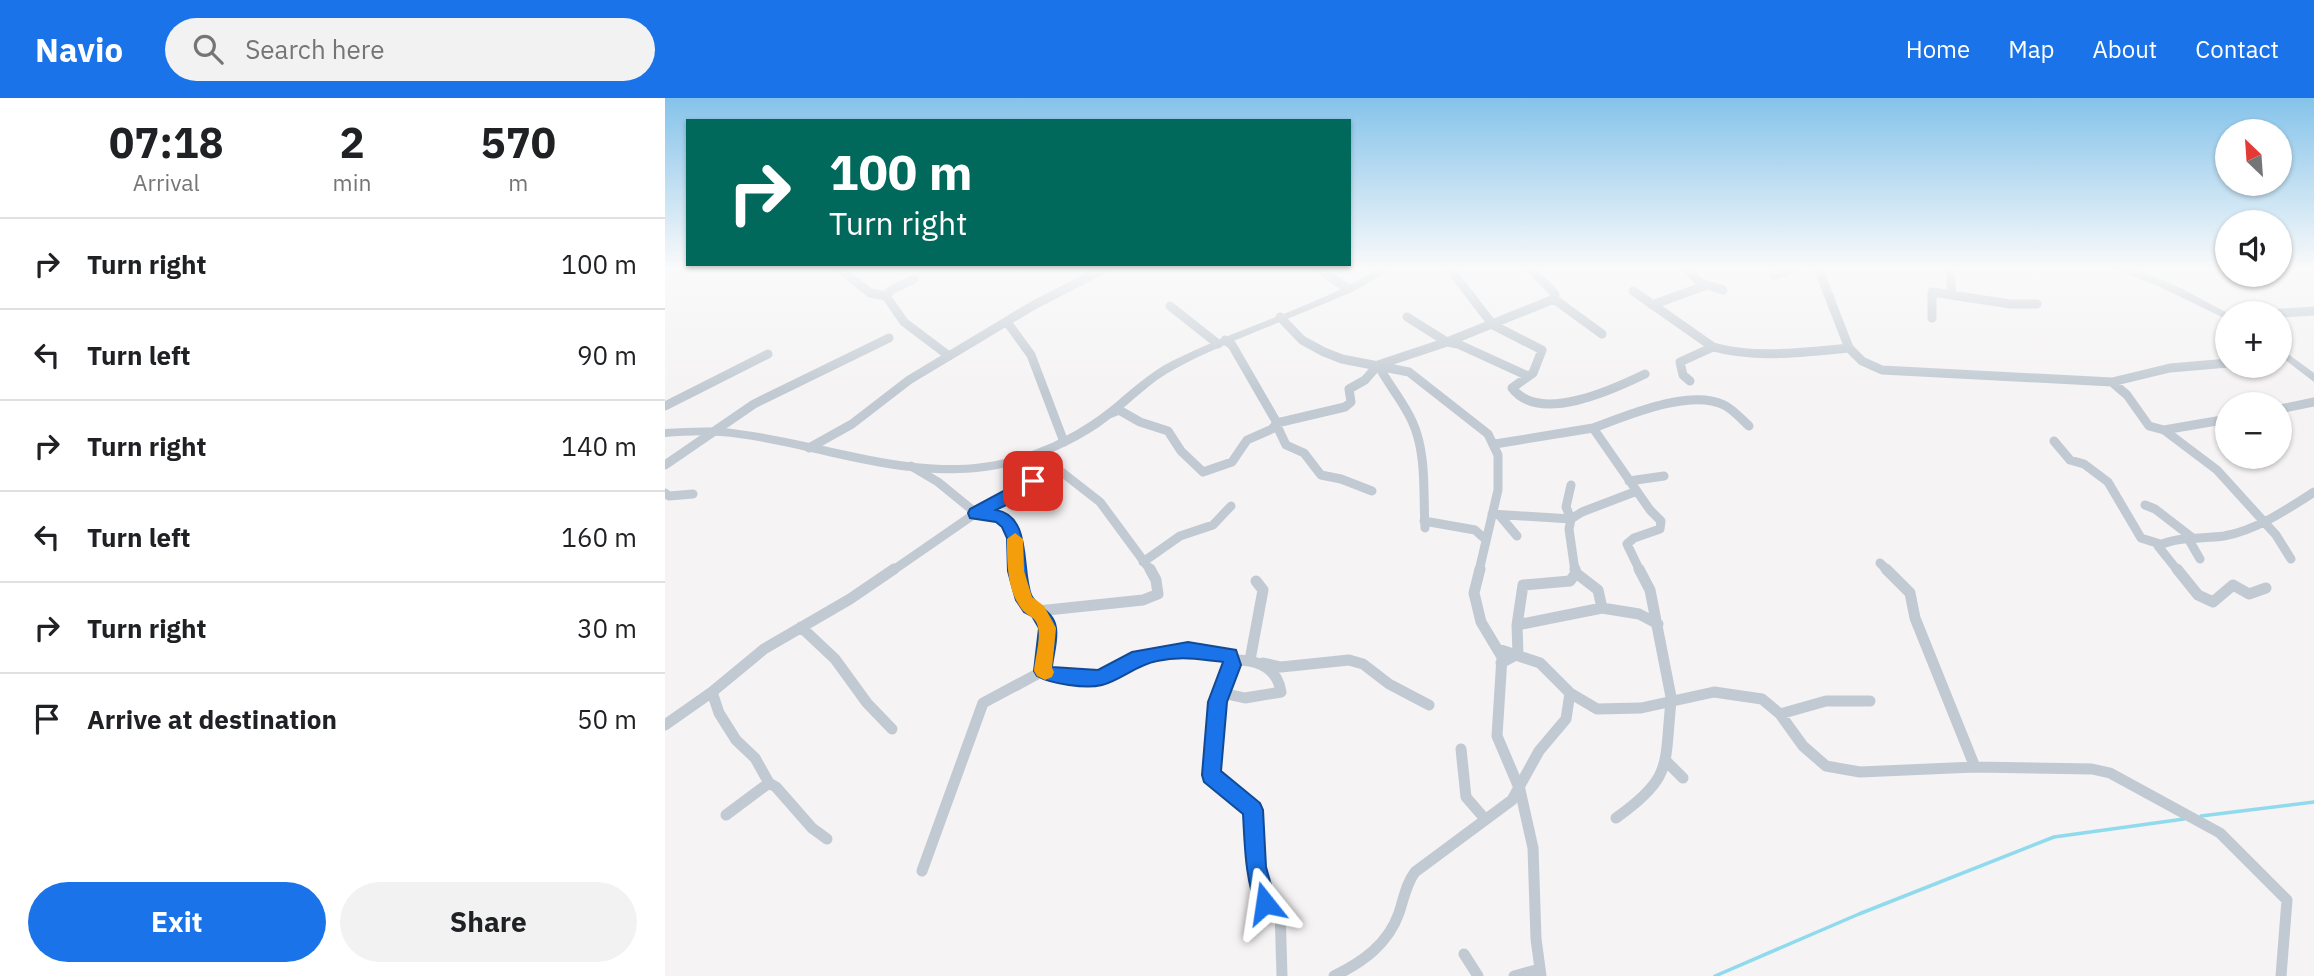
<!DOCTYPE html>
<html lang="en">
<head>
<meta charset="utf-8">
<style>
	:root { --surface:#fff; --page:#f2f2f2; --text:#202124; --muted:#757577; --line:#e0e0e0; --accent:#1a73e8 }
	body { margin:0; font-family:"IBM Plex Sans",sans-serif; background:var(--page); color:var(--text); height:100vh; display:flex; flex-direction:column; font-size:26px; white-space:nowrap }
	* { box-sizing:border-box; margin:0 }
	p { font-size:23px; color:var(--muted) }
	.icon { flex:none; width:38px; height:38px; fill:none; stroke:currentColor; stroke-width:2; stroke-linecap:round; stroke-linejoin:round }
	.map { position:relative; flex:1; overflow:hidden }
	.sheet { display:flex; flex-direction:column; background:var(--surface); width:665px }
	.sheet>* { flex:none }
	.banner { position:absolute; left:21px; top:21px; width:665px; height:147px; border-radius:0px; box-shadow:0 2px 5px #0004; background:#00695c; color:#fff; overflow:hidden }
	.needle { width:46px; rotate:335deg }
	.buttons { position:absolute; left:1550px; top:21px; display:grid; gap:14px }
	.buttons a { display:grid; place-items:center; width:77px; height:77px; border-radius:50%; background:var(--surface); box-shadow:0 2px 5px #0004; font-size:35px }
	.pin { position:absolute; display:grid; place-items:center; width:60px; height:60px; color:#fff; margin:-30px; border-radius:14px; box-shadow:0 4px 10px #0006 }
	.me { position:absolute; width:77px; margin:-38px; rotate:345deg; stroke-linejoin:round; filter:drop-shadow(0 0 5px #0008) }
	.turn { display:flex; align-items:center; gap:24px; height:147px; padding:0 28px; font-size:32px }
	.turn .icon { width:91px; height:91px; stroke-width:2.5 }
	.turn b { display:block; font-size:49px; line-height:60px }
	.eta { display:flex; justify-content:space-evenly; align-items:center; height:119px; text-align:center }
	.eta b { font-size:42px; font-weight:700; line-height:49px }
	.primary-button { display:flex; gap:14px; margin-top:auto; padding:14px 28px }
	.primary-button a { flex:1; height:80px; border-radius:42px; background:var(--accent); color:#fff; font-size:28px; font-weight:700; line-height:80px; text-align:center }
	.primary-button a+a { background:var(--page); color:var(--text) }
	ul { padding:0; list-style:none }
	li { display:flex; align-items:center; gap:21px; height:91px; padding:0 28px; border-top:2px solid var(--line) }
	li div { flex:1 }
	li b { display:block; font-size:26px }
	li em { font-style:normal }
	header { display:flex; align-items:center; gap:42px; box-sizing:border-box; height:98px; padding:0 35px; background:var(--accent); color:#fff }
	header strong { font-size:33px }
	nav { display:flex; gap:38px; margin-inline-start:auto; font-size:24px }
	.search { width:490px; height:63px; background:var(--page); display:flex; align-items:center; gap:18px; box-sizing:border-box; padding:0 24px; border-radius:38px; color:var(--muted); font-size:26px }
	main { display:flex; flex:1; min-height:0 }
	.map>svg:first-child { display:block }
	.lines { fill:none; stroke-linecap:round; stroke-linejoin:round }
	.stream { stroke:#90daee; stroke-width:3.5 }
	.minor-far1 { stroke:#c1cad2; stroke-width:9 }
	.minor { stroke:#c1cad2; stroke-width:11 }
	.tertiary { fill:#c1cad2; fill-rule:evenodd }
	.route { fill:#1a73e8; stroke:#114b97; stroke-width:2 }
	.slow { fill:#f59e0b }
</style>
</head>
<body>
<header>
<strong>Navio</strong>
<div class="search"><svg class="icon" aria-label="search" viewBox="0 0 24 24"><circle cx="10" cy="10" r="6"/><path d="M15 15l6 6"/></svg>Search here</div>
<nav><a>Home</a><a>Map</a><a>About</a><a>Contact</a></nav>
</header>
<main>
<section class="sheet">
<div class="eta">
<div><b>07:18</b><p>Arrival</p></div>
<div><b>2</b><p>min</p></div>
<div><b>570</b><p>m</p></div>
</div>
<ul>
<li><svg class="icon" aria-label="right" viewBox="0 0 24 24"><path d="M7 20v-9h11M14 6l5 5-5 5"/></svg><div><b>Turn right</b></div><em>100 m</em></li>
<li><svg class="icon" aria-label="left" viewBox="0 0 24 24"><path d="M17 20v-9H6M10 6l-5 5 5 5"/></svg><div><b>Turn left</b></div><em>90 m</em></li>
<li><svg class="icon" aria-label="right" viewBox="0 0 24 24"><path d="M7 20v-9h11M14 6l5 5-5 5"/></svg><div><b>Turn right</b></div><em>140 m</em></li>
<li><svg class="icon" aria-label="left" viewBox="0 0 24 24"><path d="M17 20v-9H6M10 6l-5 5 5 5"/></svg><div><b>Turn left</b></div><em>160 m</em></li>
<li><svg class="icon" aria-label="right" viewBox="0 0 24 24"><path d="M7 20v-9h11M14 6l5 5-5 5"/></svg><div><b>Turn right</b></div><em>30 m</em></li>
<li><svg class="icon" aria-label="arrive" viewBox="0 0 24 24"><path d="M6 21V4h12l-3 4 3 4H6"/></svg><div><b>Arrive at destination</b></div><em>50 m</em></li>
</ul>
<div class="primary-button"><a>Exit</a><a>Share</a></div>
</section>
<div class="map">
<svg width="1649" height="878" viewBox="0 0 1649 878">
	<rect width="100%" height="100%" fill="#f5f3f3"/>
	<g class="lines">
		<path class="stream" d="M1536,718l113,-14
			M1050,878l144,-62 195,-77 130,-18"/>
		<path class="minor-far1" d="M174,170l31,25 16,3
			M653,170l30,21
			M784,170l44,57 49,25 -9,23 -21,15c27,36 100,2 133,-14
			M1019,170l17,15 22,7
			M1153,170l31,80 13,13 20,9 230,12 58,-14 58,-5
			M1285,170l2,26
			M1109,177l21,-7
			M249,181l-23,11 -5,6 18,26 45,34
			M968,193l80,56c44,12 91,5 136,1
			M889,201l48,35
			M987,207l55,-20
			M505,208l48,38
			M1615,215l34,-2
			M615,219l22,23 22,12 18,7 67,13 79,62 10,21v35l-19,81
			M742,219l40,25 11,2 70,32
			M1267,220v-26l78,12h27
			M342,224l24,33 33,87
			M560,242l7,5 45,78 68,-16 6,-5 -2,-13 16,-9 13,-15 69,-23 107,-43 1,-5 -25,-26
			M713,267c10,19 25,36 34,56 15,32 11,72 13,107
			M1025,283l-7,-6 -3,-13 33,-15
			M1447,284l15,13 22,31 15,4 53,40 59,65 15,24
			M0,308l103,-52
			M1615,311l34,-7
			M444,316l10,-4 21,12 28,9 13,20 22,21 29,-10 15,-22 25,-11 5,-6
			M612,328l9,19 18,8 17,22 20,4 31,12
			M928,330c33,-12 97,-40 131,-23 10,5 17,14 25,21
			M1499,332l64,-11
			M1389,343l16,19 14,4 24,18 33,56 19,6
			M830,346l98,-16 57,82 11,11 -1,8 -26,9 -7,6 13,27
			M144,350l43,-24 57,-44 125,-75 72,-37
			M0,367l89,-61 135,-66
			M246,368l27,16 38,31
			M964,383l35,-5
			M0,395l4,3 24,-2
			M1480,407l10,4 39,30
			M311,415l30,6 9,21 3,31
			M311,415l44,-22 20,-17 19,-4 41,32 51,69
			M827,416l79,5 -5,-12 5,-22
			M835,418l17,20
			M759,423l51,9 10,9
			M1524,442l11,19
			M478,464l37,-26 33,-11 18,-19
			M1215,465l8,8
			M227,473l84,-58
			M910,473l-6,-42 2,-10 11,-7 55,-21
			M1513,473l-20,-25c20,-10 44,-7 66,-10 31,-5 64,-27 90,-44"/>
		<path class="minor" d="M353,471c2,16 4,34 20,42l105,-11 15,-6 -2,-14 -6,-11
			M815,471l-6,24 7,29 21,35 -5,79 23,54 13,58 3,91 5,37
			M974,471l11,21 22,112
			M1221,471l24,24 5,25 60,149
			M1512,471l21,26 15,7 20,-17 16,9 17,-6
			M937,510l37,6 19,10
			M852,527l85,-17 -4,-18 -22,-17
			M136,529l34,32 32,44 25,26
			M833,551l42,14 30,30 27,16 44,-1 73,-16 48,7 18,15 23,32 23,20 34,6 115,-5 117,2 18,4 110,60 67,67 -6,76
			M585,562l13,-70 -7,-9
			M598,565l18,4 68,-7 14,4 26,20 40,21
			M836,565l17,-9 -1,-29 6,-40 47,-4 6,-8 -1,-4
			M378,573c18,7 46,12 63,4 9,-4 15,-11 24,-14 31,-13 68,-17 100,-5l2,9 -15,37 -6,73 42,35 3,57 10,36 14,6 2,67
			M47,594l7,21 17,27 19,18 14,25 7,4 36,41 15,11
			M557,595l23,5 36,-6c-4,-26 -25,-33 -49,-32
			M1115,616l46,-13h44
			M0,627l47,-33 52,-43 86,-50 44,-30
			M796,651l5,48 19,22
			M1001,663l17,17
			M61,717l43,-32
			M951,720c58,-41 48,-53 55,-116
			M257,773l61,-168 60,-32 5,-43 -10,-17
			M799,856l14,22
			M669,878c29,-14 54,-32 65,-63 5,-15 7,-29 16,-41l97,-72 27,-49 27,-32 4,-26
			M849,878l26,-7"/>
		<path class="tertiary" d="M714,170h12c-18,15 -43,26 -65,35 -42,18 -86,34 -128,54 -14,7 -28,14 -41,23 -20,15 -38,33 -58,47 -40,27 -91,45 -140,46 -75,3 -146,-25 -220,-35 -25,-4 -49,-3 -74,-1v-8c25,-1 49,-3 74,1 73,9 144,36 219,35 54,-1 108,-23 151,-57 20,-16 39,-35 63,-47 52,-26 108,-44 161,-68 16,-7 31,-16 46,-25z
			M1445,170c41,0 82,27 118,45v7l-70,-34z
			M1615,250l34,25v9l-34,-26z"/>
	</g>
	<linearGradient id="sky" x2="0" y2="1"><stop stop-color="#85c3ea"/><stop offset="0.58" stop-color="#fafafa"/><stop offset="1" stop-color="#fafafa" stop-opacity="0"/></linearGradient>
	<rect width="1649" height="293" fill="url(#sky)"/>
	<path class="route" d="M368,377l7,6c-10,15 -29,21 -44,29 36,6 25,58 35,85 5,12 23,16 25,33 2,12 -3,27 -4,39l46,3 34,-18 56,-10 48,8 5,15 -14,37 -6,69 39,32 3,7 3,57 10,36 -3,8 -8,3 -7,-3c-13,-32 -13,-63 -15,-97l-39,-32 -2,-7 6,-73 15,-40c-23,-3 -43,-6 -66,-1 -21,4 -36,19 -55,24 -16,4 -51,-1 -65,-9l-3,-5 5,-43 -7,-12 -8,-4 -8,-12 -8,-29 -1,-33 -5,-11 -6,-5 -26,-4 -2,-5 2,-4z"/>
	<path class="slow" d="M350,435l8,6 1,32 8,26 12,9 12,22 -4,40 2,4 -2,5 -7,3 -8,-4 -3,-5c1,-13 7,-32 4,-44 -2,-11 -12,-11 -17,-19 -14,-19 -14,-46 -14,-69z"/>
</svg>
<div class="buttons">
<a><svg class="needle" viewBox="-14 -14 28 28"><path d="M0-13l5 13h-10z" fill="#e53935"/><path d="M0 13l5-13h-10z" fill="#757577"/></svg></a>
<a><svg class="icon" aria-label="sound" viewBox="0 0 24 24"><path d="M4 9h4l5-4v14l-5-4H4zM17 9q2 3 0 6"/></svg></a>
<a>+</a>
<a>−</a>
</div>
<div class="pin" style="left:368px;top:383px;background:#d93025"><svg class="icon" aria-label="arrive" viewBox="0 0 24 24"><path d="M6 21V4h12l-3 4 3 4H6"/></svg></div>
<svg class="me" style="left:600px;top:805px" viewBox="-20 -20 40 40"><path d="M0-17L14 15 0 8-14 15z" fill="#1a73e8" stroke="#fff" stroke-width="4"/></svg>
<div class="banner">
<div class="turn"><svg class="icon" aria-label="right" viewBox="0 0 24 24"><path d="M7 20v-9h11M14 6l5 5-5 5"/></svg><div><b>100 m</b>Turn right</div></div>
</div>
</div>
</main>
</body>
</html>
